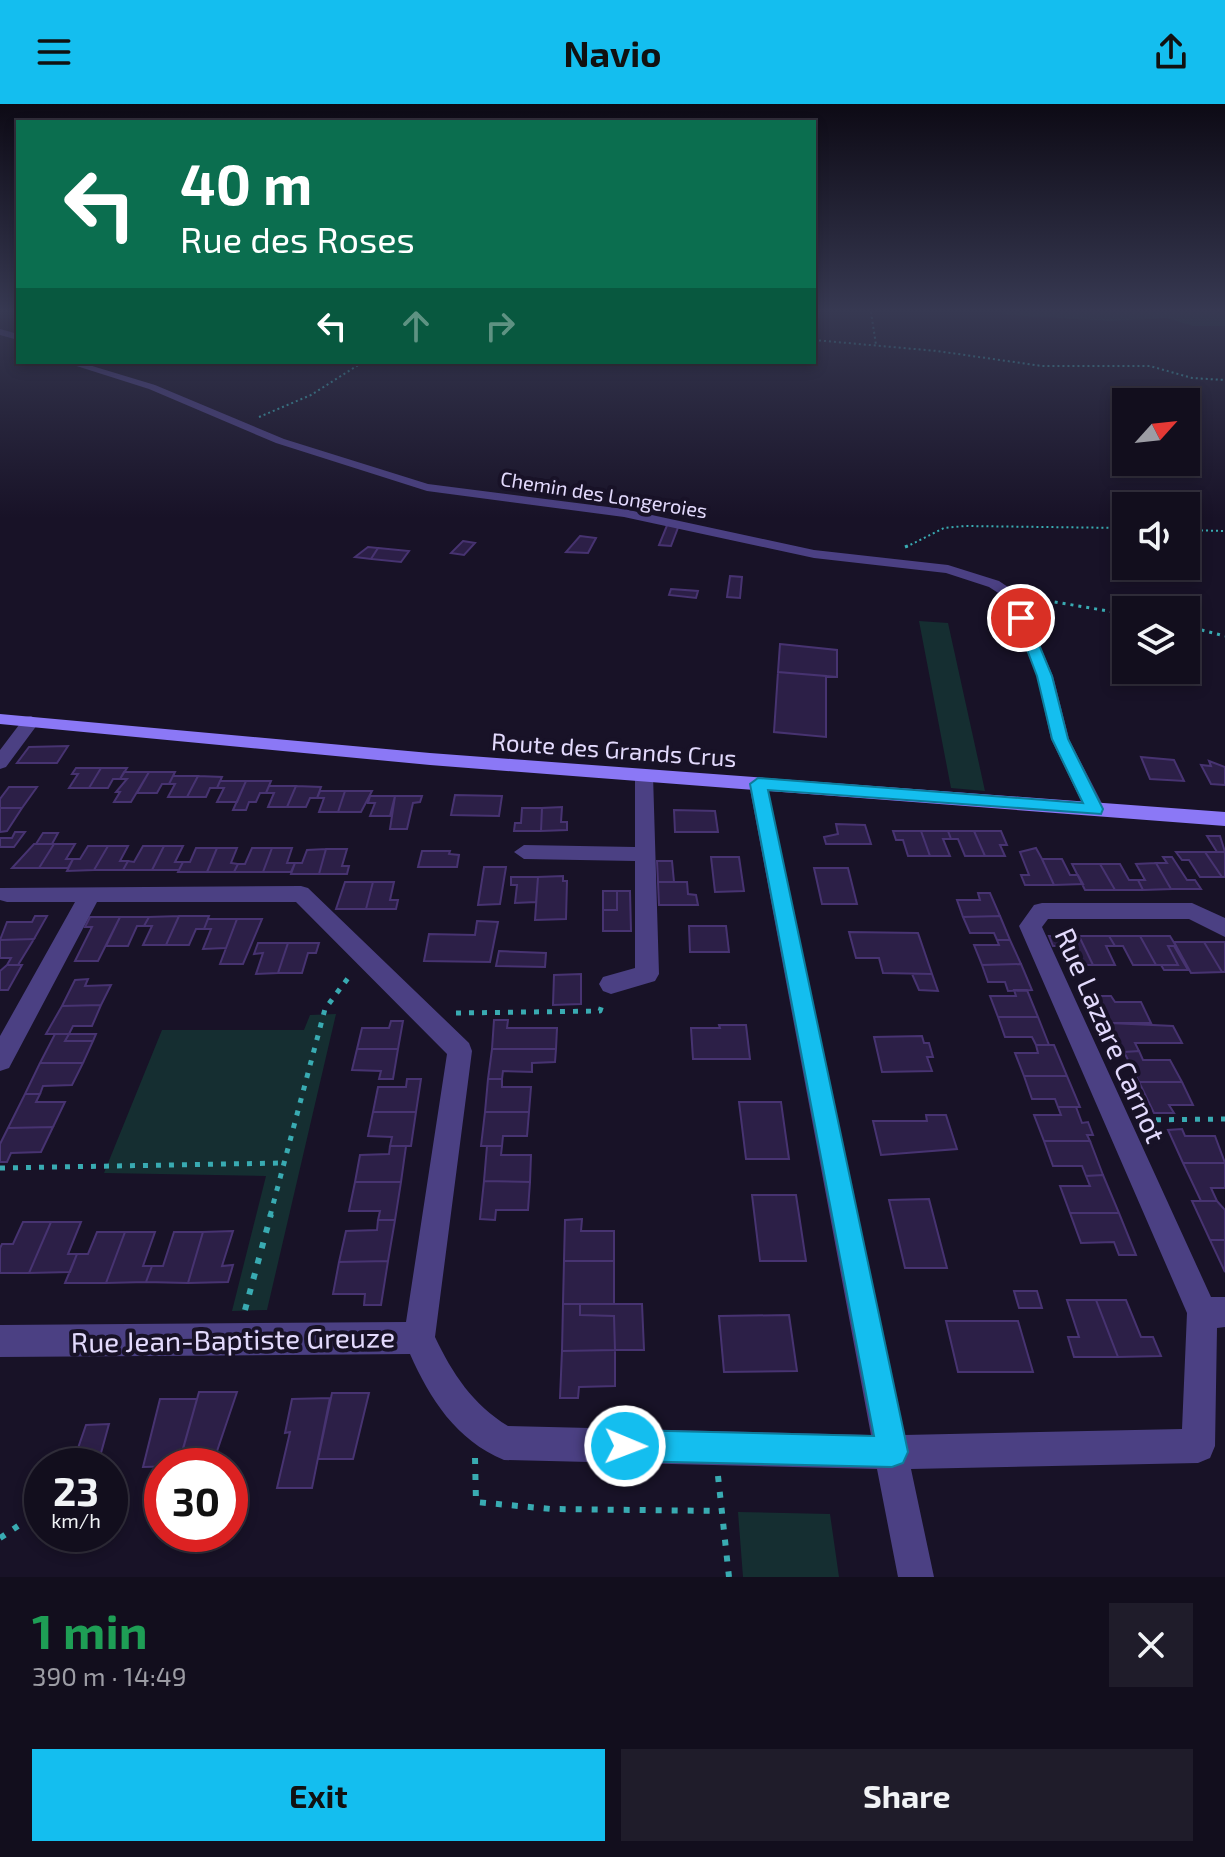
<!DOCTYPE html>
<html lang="en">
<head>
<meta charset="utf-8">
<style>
	:root { --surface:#120e1d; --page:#1f1c2a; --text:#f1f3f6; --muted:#9c9ca4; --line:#312e3b; --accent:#14beef }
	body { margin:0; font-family:"Exo 2",sans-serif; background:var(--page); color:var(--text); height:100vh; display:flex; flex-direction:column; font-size:30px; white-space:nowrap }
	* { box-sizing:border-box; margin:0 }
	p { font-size:26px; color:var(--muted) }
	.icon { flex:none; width:44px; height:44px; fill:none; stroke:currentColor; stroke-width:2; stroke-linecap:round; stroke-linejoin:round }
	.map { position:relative; height:1473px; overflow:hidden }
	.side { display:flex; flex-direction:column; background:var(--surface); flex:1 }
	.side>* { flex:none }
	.guide { position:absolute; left:16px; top:16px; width:800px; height:244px; border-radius:0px; box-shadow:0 4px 12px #0003,0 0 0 2px var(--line); background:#0b6e4f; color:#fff; overflow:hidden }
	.needle { width:52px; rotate:63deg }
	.buttons { position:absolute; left:1112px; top:284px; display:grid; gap:16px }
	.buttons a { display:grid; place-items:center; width:88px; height:88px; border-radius:0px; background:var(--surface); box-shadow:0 4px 12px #0003,0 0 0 2px var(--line); font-size:40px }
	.speed { position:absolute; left:24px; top:1344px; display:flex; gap:16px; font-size:40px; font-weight:700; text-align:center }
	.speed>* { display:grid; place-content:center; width:104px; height:104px; border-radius:50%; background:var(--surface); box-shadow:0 4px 12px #0003,0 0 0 2px var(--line); line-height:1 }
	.speed small { font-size:20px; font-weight:400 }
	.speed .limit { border:12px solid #d22; background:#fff; color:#111 }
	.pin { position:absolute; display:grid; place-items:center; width:68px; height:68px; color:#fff; margin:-34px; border:4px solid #fff; border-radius:50%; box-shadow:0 2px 8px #0007 }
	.me { position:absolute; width:88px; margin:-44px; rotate:91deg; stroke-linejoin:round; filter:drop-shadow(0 0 6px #0008) }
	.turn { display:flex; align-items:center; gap:28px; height:168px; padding:0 32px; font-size:36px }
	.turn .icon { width:104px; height:104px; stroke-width:2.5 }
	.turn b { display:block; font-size:56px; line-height:68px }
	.lanes { display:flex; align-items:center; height:76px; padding:0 32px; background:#0003; justify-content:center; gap:40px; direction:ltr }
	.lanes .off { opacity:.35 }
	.round { display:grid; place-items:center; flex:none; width:84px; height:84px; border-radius:0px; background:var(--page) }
	.summary { display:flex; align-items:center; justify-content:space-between; height:136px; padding:0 32px }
	h1 { font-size:48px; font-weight:700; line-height:60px; color:#1e9e55 }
	.action { display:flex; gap:16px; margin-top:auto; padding:16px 32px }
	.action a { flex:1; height:92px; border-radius:0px; background:var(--accent); color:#111; font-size:32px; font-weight:700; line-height:92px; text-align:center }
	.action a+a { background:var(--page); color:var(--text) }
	header { display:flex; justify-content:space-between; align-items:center; height:104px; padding:0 32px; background:var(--accent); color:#111; font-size:36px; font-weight:700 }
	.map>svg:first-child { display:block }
	.green { fill:#152e31 }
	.building { fill:#2c1f47; stroke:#473371; stroke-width:2 }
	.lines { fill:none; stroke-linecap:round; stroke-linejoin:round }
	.path-far3 { stroke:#39abb2; stroke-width:2; stroke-dasharray:2 3; stroke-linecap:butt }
	.path-far2 { stroke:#39abb2; stroke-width:3; stroke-dasharray:3 5; stroke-linecap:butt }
	.path-far1 { stroke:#39abb2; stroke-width:5; stroke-dasharray:5 8; stroke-linecap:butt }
	.path { stroke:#39abb2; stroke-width:6; stroke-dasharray:6 10; stroke-linecap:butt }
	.street { fill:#4b4083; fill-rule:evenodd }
	.secondary { fill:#8b78f6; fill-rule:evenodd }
	.route { fill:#14beef; stroke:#0d7c9b; stroke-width:2 }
	.labels { text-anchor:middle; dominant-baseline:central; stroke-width:8; stroke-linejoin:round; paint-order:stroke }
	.far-street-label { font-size:20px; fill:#e3dafd; stroke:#181227 }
	.street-label { font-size:24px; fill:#e3dafd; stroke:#181227 }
	.near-street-label { font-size:28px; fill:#e3dafd; stroke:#181227 }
</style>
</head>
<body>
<header><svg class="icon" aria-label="menu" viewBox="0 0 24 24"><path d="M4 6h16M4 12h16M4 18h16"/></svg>Navio<svg class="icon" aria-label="share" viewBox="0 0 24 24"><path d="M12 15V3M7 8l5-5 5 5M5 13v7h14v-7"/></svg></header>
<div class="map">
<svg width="1225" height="1473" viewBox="0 0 1225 1473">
	<rect width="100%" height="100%" fill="#181227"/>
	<path class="green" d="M999,208h226v14h-32l-26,-8 -57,3 -104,-6z
		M919,517l29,2 37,168 -34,-3z
		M336,910l-69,296 -35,1 34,-135 -162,-3 58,-143h142l6,-15z
		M738,1408l92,2 9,63h-96z"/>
	<path class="building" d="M668,419l11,2 -8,21 -12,-1z
		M580,432l16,2 -8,15 -22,-1z
		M463,437l12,2 -11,12 -13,-2z
		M368,443l10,1 -7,11 -16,-2z
		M378,444l31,3 -8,11 -30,-3z
		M730,472l12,1 -2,21 -13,-1z
		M671,485l27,2 -2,7 -27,-3z
		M780,540l57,6v27l-59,-5z
		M778,568l48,4v61l-52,-5z
		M68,642l-11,17h-40l12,-16z
		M1141,653l33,3 10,21 -34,-2z
		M1209,657l16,6v18l-14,-1 -10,-19 10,1z
		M76,664h25l-12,20h-20l9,-14h-6z
		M101,664h26l-7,11h-7l-5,9h-19z
		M124,668h25l-18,30h-17l6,-10h-4l11,-13h-7z
		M149,668h26l-6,12h-7l-5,9h-20z
		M173,672h25l-11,21h-19l7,-13h-6z
		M198,672l24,1 -5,11h-7l-4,9h-19z
		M220,677h26l-9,21h-20l7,-14h-7z
		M246,677h25l-5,12h-6l-4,9h-7l-3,8h-13z
		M269,682h27l-9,21h-19l6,-14h-8z
		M296,682l25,1 -4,11h-7l-4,9h-19z
		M9,683h28l-15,21h-22v-9z
		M320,687h25l-7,21h-19l5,-14h-7z
		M345,687h27l-11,21h-23z
		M455,691l47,1 -3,20 -48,-1z
		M370,692h25l-5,20h-20l5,-13h-7z
		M395,692h27l-2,6 -7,1 -6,26h-17z
		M562,703l-1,15h6v8l-26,1 1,-23z
		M0,704h22l-15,23 -7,1z
		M522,704h20l-1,23h-27l1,-8h6z
		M674,706l41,1 3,21h-43z
		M836,720l29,1 6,19h-45l-2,-7 14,-3z
		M893,727h28l9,25h-22l-5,-16h-7z
		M921,727h27l3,8h-8l7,17h-20z
		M948,727h26l11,25h-20l-7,-17h-7z
		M974,727h27l6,14h-7l5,11h-20z
		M15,728h10l-11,15h-14v-9h12z
		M43,729h15l-6,11h-16z
		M1207,732h13l5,16h-8z
		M34,740h20l-15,24h-27z
		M54,740h21l-9,15h7l-5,9h-29z
		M88,742h20l-14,24 -27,1 6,-12h7z
		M108,742h20l-8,15h8l-5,9h-29z
		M143,742h21l-12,24h-29l5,-9 6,1z
		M164,742h19l-8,16h8l-4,8h-27z
		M196,744h21l-10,24h-29l5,-10h7z
		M217,744h20l-6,15 7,1 -4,8h-27z
		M252,744h20l-9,24h-29l4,-8h7z
		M272,744h20l-5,15h8l-4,9h-28z
		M1036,744l6,11 12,26h-29l-4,-10h8l-9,-23z
		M326,745h21l-5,17h7l-2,8h-28z
		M326,745l-7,25h-28l4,-11h7l5,-13z
		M422,747h28l-1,3 10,1 -2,12h-39z
		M1176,748h29l17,25h-22l-11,-17h-7z
		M1205,748h20v25h-3z
		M711,753h28l5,34 -29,1z
		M1163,753h9l15,23h8l6,9h-30l-15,-26h11z
		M1042,755h20l8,16h8l5,9 -29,1z
		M657,757h15l2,21h-16z
		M1156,759l15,26 -28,1 -5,-10h7l-9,-16z
		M1072,760h28l15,26h-30z
		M1100,760h20l9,16h9l5,10h-28z
		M484,763h22l-6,37 -22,1z
		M814,764h34l9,36h-35z
		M563,772v5h4l-1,38 -31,1 3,-43z
		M511,773h27l-2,25 -21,1 2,-18h-6z
		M345,778h28l-7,27h-30z
		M373,778h21l-4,18h8l-2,9h-30z
		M658,778h29l1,12 8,1 2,10h-39z
		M603,787h14v19h-14z
		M617,787h13l1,40h-28v-21h14z
		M978,789h12l10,23 -37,1 -6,-17h23z
		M35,812h12l-13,23 -34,1 7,-18h25z
		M179,812l-13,29h-23l9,-19h-8l5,-9z
		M179,812h30l-5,13h-8l-7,16h-23z
		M1000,812l10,24h-13l-3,-7h-24l-7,-16z
		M90,813h30l-22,44h-23l17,-34h-7z
		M120,813h29l-5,9h-7l-9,20h-22z
		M208,815h29l-11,29 -23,1 8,-20h-7z
		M237,815h25l-19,45h-23z
		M477,817l21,1 -8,40 -66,-1 5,-27 46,1z
		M689,822h37l3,26h-39z
		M849,828l69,1 14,41 -49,-1 -4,-15h-23z
		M1049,832h30l14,29h-23l-9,-19h-8z
		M1079,832h30l6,10h-9l9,19h-22z
		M1109,832h31l16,29h-23l-10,-19h-8z
		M1140,832h30l6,10h-8l10,19h-22z
		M34,835l-16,26h-11l4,-7h-11v-18z
		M997,836h13l11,24 -39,1 -8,-20h25z
		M1174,838h30l18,30 -31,1z
		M1204,838h21v30h-3z
		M258,839h30l-10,30 -22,1 7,-21 -9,1z
		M288,839h31l-3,10h-8l-6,20h-24z
		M1168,842h6l14,24h-24l-3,-5h17z
		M499,847l47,2 -1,14 -49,-1z
		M1021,860l11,26 -24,1 -3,-9h-17l-6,-17z
		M7,861h15l-14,25h-8v-19z
		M581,870v30l-28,1 1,-30z
		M912,870h20l6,17 -19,-1z
		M88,875l-3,7 26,-1 -10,20 -39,1 13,-26z
		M1014,886h13l11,27h-40l-8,-21h26z
		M1097,892h14l4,6h26l10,21h-41z
		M101,901l-9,21h-19l-4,8h-23l16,-28z
		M998,913h40l11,28h-13l-4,-8h-27z
		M494,916h14l-1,8h50l-1,21h-64z
		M391,917h12l-5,28h-41l5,-21h27z
		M1110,919l63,3 9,17h-47l4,8 -15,1z
		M719,921h27l4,34h-57l-2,-31h29z
		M55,930h14l-4,7h28l-10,22h-43z
		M69,930h27l-3,7h-28z
		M922,932l2,7h5l4,14h-6l5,14 -50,1 -8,-35z
		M1036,941h18l13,31h-43l-9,-23h23z
		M357,945h41l-5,30h-14l2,-8 -29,-1z
		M492,945h64l-1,13 -23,1v9l-29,-1 -1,8h-14z
		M1139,947l4,9h27l12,22h-43l-15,-30z
		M40,959h43l-11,22 -29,1 -3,8h-15z
		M1024,972h43l13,31h-22l-3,-8h-23z
		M407,975h14l-5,33h-43l5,-25h28z
		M488,975h14v8h29l-2,25h-44z
		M1139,978h43l11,23h-24l5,8h-20z
		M25,990h15l-4,8h29l-12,25 -45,1z
		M739,998h42l8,57h-43z
		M1058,1003h18l6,16 6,-1 5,13h-6l3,6h-46l-10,-26h27z
		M373,1008h43l-5,34h-21l2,-9 -24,-1z
		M485,1008h44l-2,24h-24l-1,10h-21z
		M926,1011h20l11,34 -76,6 -8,-34h54z
		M53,1023l-12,25 -30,1 -4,9h-7v-18l8,-16z
		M1182,1025l3,7h30l10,27h-42l-15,-33z
		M1044,1037h46l13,34 -17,1 -4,-10h-29z
		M390,1042h16l-5,36h-46l5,-27 29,-1z
		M487,1042h15l-1,9h30l-1,27 -46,-1z
		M1183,1059h42v25h-14l6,13h-16z
		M1103,1071l16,38h-49l-10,-27h30l-4,-10z
		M484,1077l46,1 -2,28h-32l-1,10 -15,-1z
		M355,1078h46l-6,38h-17l2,-9h-31z
		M752,1091h44l10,66h-46z
		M929,1095l18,69h-42l-16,-68z
		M1192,1097h25l8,9v30h-15z
		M1070,1109h49l17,42h-17l-5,-13 -33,1z
		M582,1115l-1,12h33v30h-50l1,-41z
		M378,1116h17l-7,41 -49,1 7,-31 31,-1z
		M23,1118h28l-22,51h-29v-25l2,-4h11z
		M51,1118h30l-13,32h9l-7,18 -41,1z
		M233,1127l-11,35 11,-1 -5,17 -40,1 15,-51z
		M97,1128h28l-19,51h-41l12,-29h11z
		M125,1128h30l-12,34h9l-6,16 -40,1z
		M174,1128h29l-15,51 -42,-1 6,-16h11z
		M1210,1136h15v32z
		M388,1157l-7,44h-17l1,-11h-32l6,-32z
		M564,1157h50v43h-51z
		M1014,1187h23l5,17h-23z
		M1067,1196h29l22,57h-44l-6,-20h11z
		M1096,1196h30l15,37h12l8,19 -43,1z
		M563,1200h17v11l34,1 1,34 -53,1z
		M580,1200h62l2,46h-29l-1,-34 -34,-1z
		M789,1211l8,56 -73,1 -5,-56z
		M946,1217h72l15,51h-75z
		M615,1246v36l-36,1 -1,11h-18l2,-47z
		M199,1288h38l-23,68h-34z
		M332,1289h37l-16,66h-35z
		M330,1294l-18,90h-35l13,-56 -5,1 7,-34z
		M160,1295h37l-19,67 -35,1z
		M109,1320l-8,29 -25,1 10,-29z"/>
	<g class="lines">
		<path class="path-far3" d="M871,208l5,33
			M814,236l123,11 105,15h108l42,12 33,2
			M259,313l52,-22 52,-33
			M1186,426l39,1
			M906,443l38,-19 21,-2 161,2"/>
		<path class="path-far2" d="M905,443l5,-2
			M1031,494l95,16
			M1186,522l39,10"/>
		<path class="path-far1" d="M456,909l144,-2 2,-6
			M1143,1016l82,-1
			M0,1064l283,-5
			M270,1112l55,-207 26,-35"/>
		<path class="path" d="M245,1206l26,-96
			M475,1354l1,44 75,7 171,2
			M718,1372l11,101
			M0,1434l18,-12"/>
		<path class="street" d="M0,225l18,5v6l-18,-5z
			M64,258h15l76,23 129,54 144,45 196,25 190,41 134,15 51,16 15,10 14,27 25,58 16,63 36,70 -10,7 -10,-7 -34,-70 -14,-63 -23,-58 -11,-22 -14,-9 -43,-14 -132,-15 -190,-41 -197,-26 -151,-48 -127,-54z
			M31,612l9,5 -34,46 -6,2v-19l25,-33z
			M644,665l9,6 6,199 -4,7 -44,13 -8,-3 -4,-7 4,-7 32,-9v-107l-111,-2 -10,-7 10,-7 111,2v-72z
			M758,674l9,6 137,651 278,-6 5,-116 -168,-387 15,-21 8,-2h150l33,15v19l-36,-18h-141l-6,8 169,370h14v30l-8,1 -2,118 -5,12 -12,5 -287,6 23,108h-36l-21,-108 -373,-9c-48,-20 -74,-61 -94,-106l-410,3v-32l406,-3 41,-268 -151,-152h-199l-88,166 -9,3v-35l75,-134h-68l-7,-2v-12l301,-2 7,2 161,155 3,8 -37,286c17,36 38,68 73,89l363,9 -122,-651z"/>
		<path class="secondary" d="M0,610l430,39 795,59v14l-795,-61 -430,-41z"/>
	</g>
	<linearGradient id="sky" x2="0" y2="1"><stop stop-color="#0d0a15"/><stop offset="0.5" stop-color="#373952"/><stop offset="1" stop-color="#373952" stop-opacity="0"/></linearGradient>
	<rect width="1225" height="414" fill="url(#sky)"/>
	<path class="route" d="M1021,510l7,4 24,58 16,63 35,70 -2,5 -333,-24 140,662 -5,11 -11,4 -267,-6 -11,-5 -5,-10 5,-11 11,-5 249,6 -124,-652 8,-6 325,25 -31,-64 -15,-63 -22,-58z"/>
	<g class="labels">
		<g class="far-street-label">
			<text transform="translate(604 390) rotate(9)">Chemin des Longeroies</text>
		</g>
		<g class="street-label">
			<text transform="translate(614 645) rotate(4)">Route des Grands Crus</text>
		</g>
		<g class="near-street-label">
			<text transform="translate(1111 931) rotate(66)">Rue Lazare Carnot</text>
			<text transform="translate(233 1235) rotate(-1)">Rue Jean-Baptiste Greuze</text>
		</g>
	</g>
</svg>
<div class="buttons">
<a><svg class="needle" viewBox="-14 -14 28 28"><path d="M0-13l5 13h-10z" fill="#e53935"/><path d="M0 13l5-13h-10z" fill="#9c9ca4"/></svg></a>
<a><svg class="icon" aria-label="sound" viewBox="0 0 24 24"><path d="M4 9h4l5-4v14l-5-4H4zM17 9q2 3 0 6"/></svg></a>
<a><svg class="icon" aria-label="layers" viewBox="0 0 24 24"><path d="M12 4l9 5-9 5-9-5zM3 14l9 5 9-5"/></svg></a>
</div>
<div class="speed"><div>23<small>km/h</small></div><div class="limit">30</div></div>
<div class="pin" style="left:1021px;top:514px;background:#d93025"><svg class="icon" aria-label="arrive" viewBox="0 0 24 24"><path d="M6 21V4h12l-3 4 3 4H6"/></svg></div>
<svg class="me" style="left:625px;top:1342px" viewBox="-20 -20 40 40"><circle r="17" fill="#14beef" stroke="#fff" stroke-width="3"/><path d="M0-11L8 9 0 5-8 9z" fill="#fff"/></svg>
<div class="guide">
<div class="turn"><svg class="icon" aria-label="left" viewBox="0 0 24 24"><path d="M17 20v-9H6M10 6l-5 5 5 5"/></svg><div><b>40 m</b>Rue des Roses</div></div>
<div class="lanes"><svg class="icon" aria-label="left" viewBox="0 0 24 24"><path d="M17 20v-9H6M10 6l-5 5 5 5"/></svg><svg class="icon off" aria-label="ahead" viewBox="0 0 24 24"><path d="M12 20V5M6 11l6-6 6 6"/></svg><svg class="icon off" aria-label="right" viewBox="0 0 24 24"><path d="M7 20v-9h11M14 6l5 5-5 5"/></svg></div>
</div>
</div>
<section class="side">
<div class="summary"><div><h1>1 min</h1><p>390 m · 14:49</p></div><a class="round"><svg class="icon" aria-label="close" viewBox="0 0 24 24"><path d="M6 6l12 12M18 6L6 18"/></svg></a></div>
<div class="action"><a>Exit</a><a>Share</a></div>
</section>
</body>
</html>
